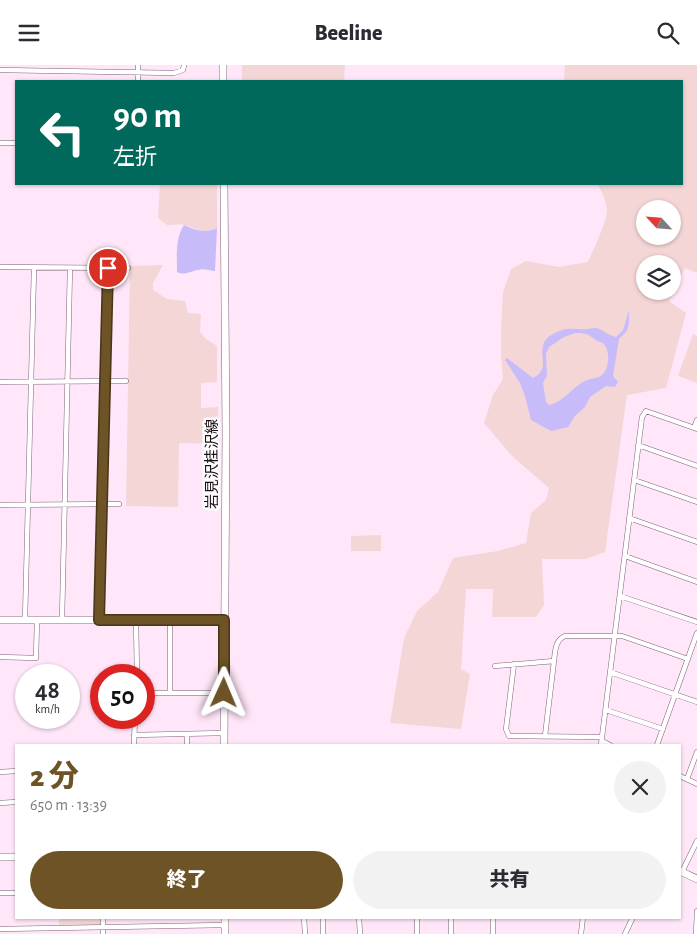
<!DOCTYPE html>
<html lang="ja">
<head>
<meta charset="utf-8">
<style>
	:root { --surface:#fff; --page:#f2f2f3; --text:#2b2b33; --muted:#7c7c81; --accent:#6d5325 }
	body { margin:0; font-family:"Alegreya Sans","Noto Sans JP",sans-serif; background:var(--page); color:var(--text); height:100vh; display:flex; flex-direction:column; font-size:19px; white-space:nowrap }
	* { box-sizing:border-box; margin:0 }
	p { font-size:16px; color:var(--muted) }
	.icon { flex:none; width:28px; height:28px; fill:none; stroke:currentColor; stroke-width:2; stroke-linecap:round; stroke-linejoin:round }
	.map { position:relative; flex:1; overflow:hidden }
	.sheet { position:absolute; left:15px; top:679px; width:666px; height:175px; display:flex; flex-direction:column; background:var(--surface); border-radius:0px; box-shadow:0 1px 4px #0004 }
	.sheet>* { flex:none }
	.top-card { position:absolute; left:15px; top:15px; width:668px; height:105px; border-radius:0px; box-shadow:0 1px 4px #0004; background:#00695c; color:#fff; overflow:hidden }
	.needle { width:32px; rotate:296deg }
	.fabs { position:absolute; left:636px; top:135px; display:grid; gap:10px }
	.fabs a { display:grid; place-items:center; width:45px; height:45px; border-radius:50%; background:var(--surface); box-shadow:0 1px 4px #0004; font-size:25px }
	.speed { position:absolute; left:15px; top:599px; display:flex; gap:10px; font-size:25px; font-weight:700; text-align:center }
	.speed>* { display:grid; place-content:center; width:65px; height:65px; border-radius:50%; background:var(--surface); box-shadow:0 1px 4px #0004; line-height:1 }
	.speed small { font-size:12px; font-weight:400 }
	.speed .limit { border:8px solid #d22; background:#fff; color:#111 }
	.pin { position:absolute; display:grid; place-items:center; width:42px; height:42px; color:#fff; margin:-21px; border:2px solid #fff; border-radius:50%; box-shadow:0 1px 5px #0007 }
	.me { position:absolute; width:55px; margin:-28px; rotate:1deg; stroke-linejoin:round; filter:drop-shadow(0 0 4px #0008) }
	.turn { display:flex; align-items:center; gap:18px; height:105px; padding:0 15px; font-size:22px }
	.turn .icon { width:65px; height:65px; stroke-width:2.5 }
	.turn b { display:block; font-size:35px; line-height:42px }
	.round { display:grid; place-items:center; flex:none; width:52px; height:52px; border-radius:26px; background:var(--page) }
	.headline { display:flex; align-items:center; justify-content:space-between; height:85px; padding:0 15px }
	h1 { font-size:30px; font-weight:800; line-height:38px; color:var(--accent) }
	.action { display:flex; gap:10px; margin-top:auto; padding:10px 15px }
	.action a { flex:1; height:58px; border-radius:30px; background:var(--accent); color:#fff; font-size:20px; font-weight:800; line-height:58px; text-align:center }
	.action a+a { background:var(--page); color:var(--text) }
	header { display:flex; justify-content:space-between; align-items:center; height:65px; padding:0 15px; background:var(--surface); font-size:22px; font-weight:800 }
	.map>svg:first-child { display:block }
	.green { fill:#f5d6d6; fill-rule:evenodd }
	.water { fill:#c7bbfa; fill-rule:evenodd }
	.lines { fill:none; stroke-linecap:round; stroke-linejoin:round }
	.street-casing { stroke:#7d6377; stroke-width:5.5 }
	.secondary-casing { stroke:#7d6377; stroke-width:8 }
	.street { stroke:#fff; stroke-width:4.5 }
	.secondary { stroke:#fff; stroke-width:7 }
	.route-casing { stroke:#473618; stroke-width:12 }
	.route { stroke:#6d5325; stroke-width:9 }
	.labels { text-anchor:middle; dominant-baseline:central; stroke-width:5; stroke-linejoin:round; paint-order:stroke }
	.street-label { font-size:15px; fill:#1b1119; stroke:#fcfcfc }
</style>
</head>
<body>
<header><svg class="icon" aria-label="menu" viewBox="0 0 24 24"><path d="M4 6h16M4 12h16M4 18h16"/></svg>Beeline<svg class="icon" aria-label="search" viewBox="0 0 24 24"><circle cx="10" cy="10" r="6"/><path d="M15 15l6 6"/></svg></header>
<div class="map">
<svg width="697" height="869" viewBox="0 0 697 869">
	<rect width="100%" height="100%" fill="#ffe6f8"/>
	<path class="green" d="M242,0h103l-1,16h-102z
		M565,0h132v208l-12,-5 -16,33 17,12 -20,75 -39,7 -22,157 -19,7h-44l2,46 -8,12h-44l1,-28h-27l-5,80 9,5 -9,55 -71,-6 14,-85 13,-27 21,-19 15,-34 45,-7 28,-8 5,-30 15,-13 3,-12 -36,-31 -29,-34 9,-28 10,-16 -2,-23v-27l2,-37 8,-23 15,-8 33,6 29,-5c5,-12 19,-40 19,-52 -1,-8 -5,-20 -10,-26h84v-103h-117zM645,144h27v27h-27zM645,199h27v27h-27z
		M160,119h57v44c-16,7 -19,0 -33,-3 -5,-1 -12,0 -17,0l-9,-7z
		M163,200l-10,18v7l14,9 18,2 3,12 13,1 -1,18 6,7 11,7v36l-16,1v25l17,-1 -1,37 -38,-1 -1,64 -52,-1 4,-240z
		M693,269l4,2v47l-19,-7z
		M381,470v16h-30v-15z
		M59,853h41l1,7h-42z"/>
	<path class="water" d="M184,160c11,5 21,9 33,3l-2,43c-5,0 -11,-3 -17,-1 -8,1 -12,6 -21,2 0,-16 -2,-33 7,-47z
		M629,245v13l-2,8 -8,8 -6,37 5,6 -3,5 -9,-1 -16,11 -5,10 -10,9 -7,11 -17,4 -20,-11 -6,-24 -5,-13 -15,-23 2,-2 26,20c18,-9 5,-22 11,-35 2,-7 16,-13 23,-14 6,-1 13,1 20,0 3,0 5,-1 8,-1 6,0 12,7 21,9l7,-7zM575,268c11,0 13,1 21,7 1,1 7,3 7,3 8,8 6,26 -1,32 -5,4 -10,3 -15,5 -14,6 -23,22 -38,25l-3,-3 -3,-19 4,-7 -1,-22 3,-7 15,-10z"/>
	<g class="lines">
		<defs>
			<path id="street" d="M0,5l174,3 9,-3 1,-5
				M138,16v-16
				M0,78h16
				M0,202l128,1
				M0,317l126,-1
				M694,363l3,-8
				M638,380l59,21
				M634,415l63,22
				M0,440l119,-1
				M629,453l68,24
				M625,491l72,26
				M620,531l77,26
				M25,555l9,-352
				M62,555l8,-352
				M99,555l9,-352
				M136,555l1,55
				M0,592l36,1 1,-38
				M514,599l-8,65 3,7 93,1
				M495,601l59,-5c1,-9 1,-21 11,-25h57l66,23
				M610,607l87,30
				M144,628h80
				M170,628v-72
				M606,645l57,19
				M134,670l90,-2
				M545,671l9,-75
				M602,676l8,4
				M134,680l1,-28
				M187,680v-11
				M601,680l41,-328 4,-6 51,18
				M657,680l40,-112
				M0,707l16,-1
				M680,711l17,8
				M687,714l10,-27
				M0,738l16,-1
				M682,807l15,-31
				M0,828h16
				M103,852v17
				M304,852l1,17
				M323,852v17
				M359,852l1,17
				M0,864l225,-4
				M417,869v-17
				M451,869v-17
				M493,869v-17
				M581,869l2,-17
				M625,869l8,-17
				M696,869l1,-23"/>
			<path id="secondary" d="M223,0v16
				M224,119l2,248 -2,313
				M0,555h224
				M0,792h16
				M680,806l17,8
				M225,869v-17"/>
		</defs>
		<use href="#street" class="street-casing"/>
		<use href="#secondary" class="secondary-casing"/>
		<use href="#street" class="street"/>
		<use href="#secondary" class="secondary"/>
	</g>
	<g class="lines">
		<defs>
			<path id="route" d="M108,203l-9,352h125v73"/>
		</defs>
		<use href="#route" class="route-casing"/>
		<use href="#route" class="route"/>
	</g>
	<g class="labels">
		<g class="street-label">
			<text transform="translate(212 399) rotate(-90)">岩見沢桂沢線</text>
		</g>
	</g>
</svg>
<div class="fabs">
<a><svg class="needle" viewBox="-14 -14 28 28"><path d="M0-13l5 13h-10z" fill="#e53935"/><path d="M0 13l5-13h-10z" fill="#7c7c81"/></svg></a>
<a><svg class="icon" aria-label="layers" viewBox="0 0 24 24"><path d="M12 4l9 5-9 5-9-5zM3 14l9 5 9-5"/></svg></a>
</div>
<div class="speed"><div>48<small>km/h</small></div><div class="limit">50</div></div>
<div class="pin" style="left:108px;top:203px;background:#d93025"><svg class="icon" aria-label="arrive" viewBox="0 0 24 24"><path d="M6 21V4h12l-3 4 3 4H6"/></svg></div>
<svg class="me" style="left:224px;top:628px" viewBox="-20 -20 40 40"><path d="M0-17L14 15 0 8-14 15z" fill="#6d5325" stroke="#fff" stroke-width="4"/></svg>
<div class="top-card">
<div class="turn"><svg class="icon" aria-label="left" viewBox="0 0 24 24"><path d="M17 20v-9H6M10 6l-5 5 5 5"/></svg><div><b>90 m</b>左折</div></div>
</div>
<section class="sheet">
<div class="headline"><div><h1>2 分</h1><p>650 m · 13:39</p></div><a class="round"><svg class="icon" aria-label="close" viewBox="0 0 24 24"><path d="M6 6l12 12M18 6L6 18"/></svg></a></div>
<div class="action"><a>終了</a><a>共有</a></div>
</section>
</div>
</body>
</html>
